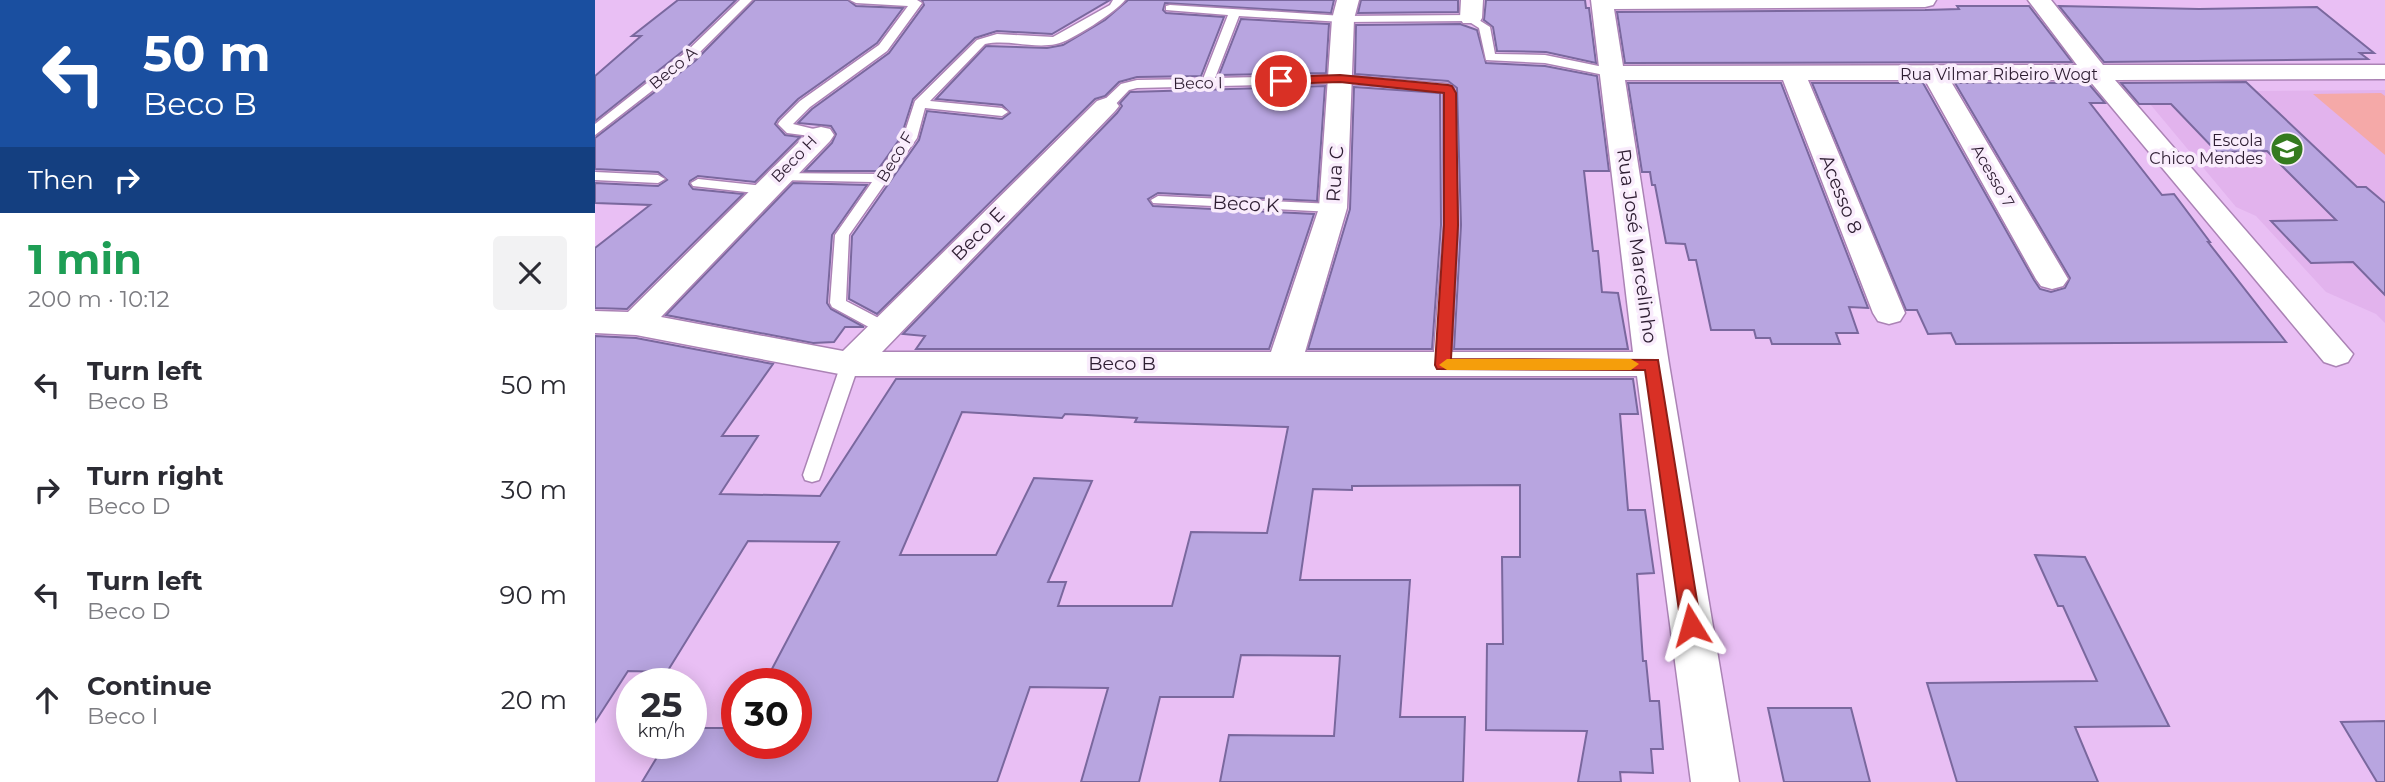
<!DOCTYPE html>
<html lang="en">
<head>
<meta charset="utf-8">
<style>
	:root { --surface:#fff; --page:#f2f2f3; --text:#2b2b33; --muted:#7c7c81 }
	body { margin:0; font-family:Montserrat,sans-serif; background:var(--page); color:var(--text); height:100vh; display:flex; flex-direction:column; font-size:26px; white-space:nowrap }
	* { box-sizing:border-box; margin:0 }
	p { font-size:23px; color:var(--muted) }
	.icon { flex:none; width:38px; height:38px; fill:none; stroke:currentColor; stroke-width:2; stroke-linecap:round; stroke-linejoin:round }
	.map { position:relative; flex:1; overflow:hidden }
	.side { display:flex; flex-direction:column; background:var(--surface); width:595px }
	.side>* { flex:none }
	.top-card { background:#1a4fa0; color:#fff; overflow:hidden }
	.speed { position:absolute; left:21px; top:668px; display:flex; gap:14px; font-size:35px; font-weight:700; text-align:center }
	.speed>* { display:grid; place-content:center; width:91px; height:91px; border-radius:50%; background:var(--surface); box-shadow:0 4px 18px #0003; line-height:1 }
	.speed small { font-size:18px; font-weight:400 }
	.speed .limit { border:10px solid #d22; background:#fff; color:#111 }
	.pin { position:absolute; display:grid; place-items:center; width:60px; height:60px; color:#fff; margin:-30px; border:4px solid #fff; border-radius:50%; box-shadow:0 2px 7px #0007 }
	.me { position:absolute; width:77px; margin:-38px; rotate:352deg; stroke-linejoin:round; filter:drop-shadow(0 0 5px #0008) }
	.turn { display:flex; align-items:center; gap:24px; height:147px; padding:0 28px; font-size:32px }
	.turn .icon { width:91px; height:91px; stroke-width:2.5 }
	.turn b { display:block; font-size:49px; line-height:60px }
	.then { display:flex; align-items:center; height:66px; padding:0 28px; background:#0003; gap:14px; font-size:26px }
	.round { display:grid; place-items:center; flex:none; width:74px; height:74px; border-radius:7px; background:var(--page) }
	.head { display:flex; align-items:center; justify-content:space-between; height:119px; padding:0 28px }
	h1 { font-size:42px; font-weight:700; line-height:52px; color:#1e9e55 }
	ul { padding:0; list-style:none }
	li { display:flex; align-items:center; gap:21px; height:105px; padding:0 28px }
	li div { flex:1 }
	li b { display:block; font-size:26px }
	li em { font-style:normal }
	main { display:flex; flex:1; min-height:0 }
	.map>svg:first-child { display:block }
	.built { fill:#e2b3ed }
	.green { fill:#f5a9a8 }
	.building { fill:#b8a5e0; stroke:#7a689e; stroke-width:2; fill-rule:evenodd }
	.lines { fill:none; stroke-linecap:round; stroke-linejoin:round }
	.service-casing { stroke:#ab83b5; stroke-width:3 }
	.minor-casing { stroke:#ab83b5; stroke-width:3 }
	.service { fill:#fff; fill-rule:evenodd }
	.minor { fill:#fff; fill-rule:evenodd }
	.route { fill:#d93025; stroke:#8d1f18; stroke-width:2 }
	.slow { fill:#f59e0b }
	.labels { text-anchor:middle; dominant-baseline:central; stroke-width:7; stroke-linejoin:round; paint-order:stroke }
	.far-street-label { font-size:16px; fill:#2d1d31; stroke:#f9ecfc }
	.far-poi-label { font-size:16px; fill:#2d1d31; stroke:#f9ecfc; text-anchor:end }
	.street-label { font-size:19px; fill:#2d1d31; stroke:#f9ecfc }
</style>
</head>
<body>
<main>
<section class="side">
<div class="top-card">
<div class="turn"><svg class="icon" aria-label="left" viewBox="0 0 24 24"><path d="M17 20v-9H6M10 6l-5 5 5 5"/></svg><div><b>50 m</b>Beco B</div></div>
<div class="then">Then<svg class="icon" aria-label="right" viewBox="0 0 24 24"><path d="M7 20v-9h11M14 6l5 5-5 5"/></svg></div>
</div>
<div class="head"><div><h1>1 min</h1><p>200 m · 10:12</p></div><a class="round"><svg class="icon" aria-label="close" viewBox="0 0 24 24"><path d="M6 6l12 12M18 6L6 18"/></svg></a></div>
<ul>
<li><svg class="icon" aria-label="left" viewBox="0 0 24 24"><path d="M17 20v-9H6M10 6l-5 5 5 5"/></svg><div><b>Turn left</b><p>Beco B</p></div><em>50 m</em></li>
<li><svg class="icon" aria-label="right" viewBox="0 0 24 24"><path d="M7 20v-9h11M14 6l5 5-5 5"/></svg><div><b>Turn right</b><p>Beco D</p></div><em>30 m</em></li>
<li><svg class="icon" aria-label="left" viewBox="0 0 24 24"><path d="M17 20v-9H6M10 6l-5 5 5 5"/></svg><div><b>Turn left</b><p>Beco D</p></div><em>90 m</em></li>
<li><svg class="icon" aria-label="ahead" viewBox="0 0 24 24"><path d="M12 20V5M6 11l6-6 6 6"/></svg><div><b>Continue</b><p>Beco I</p></div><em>20 m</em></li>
</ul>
</section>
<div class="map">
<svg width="1790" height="782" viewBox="0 0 1790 782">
	<rect width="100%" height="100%" fill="#e9bff4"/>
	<path class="built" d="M1790,90v233l-9,-9 -50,-22 -70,-76 -20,-9 -96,-115z"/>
	<path class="green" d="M1786,93l4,3v59l-72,-61z"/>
	<path class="building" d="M83,0h58l-53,51 -88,70v-45l46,-40h-9z
		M160,0h93l8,6 47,2 -26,35 -79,56 -20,20 -3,5 10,11 15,2 -45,45 -57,-6 -8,5 -1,3 4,5 50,5 -116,115 -32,-1v-60l55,-43 -55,-2v-20l63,3 9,-6 -9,-8 -63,-3v-31l100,-77z
		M327,0h188l-58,34 -55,-3 -22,7 -62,61 -12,38 -24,34h-72l27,-28 4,-9 -5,-8 -33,-3 14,-14 77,-56 35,-48z
		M533,0h206l-3,13 -166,-10 -2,7 3,3 58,4 -23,59 -64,1 -18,5 -14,14 -10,3 -218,215 -28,-15 3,-63 67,-96 8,-29 75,8 8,-6 -8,-8 -66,-6 50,-53 61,2 16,-3 42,-25z
		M766,0h97v12l-100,1z
		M891,0h99l1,8h3l7,55 -50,-11 -49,-1 -4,-24 -9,-7z
		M1362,6h72l43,56 -447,1 -8,-51 308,-2 34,-1z
		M1464,6l140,3 118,-2 57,46h-14l8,6 -264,3z
		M646,19l88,5 -3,49 -107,2z
		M865,24l17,6 9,33 59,3 52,10 12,95h-25l9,80h5l4,41 16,1 10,56h-174l7,-124 -4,-137 -9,-7 -93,-7 1,-49z
		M1651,82l111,105h9l19,16v92l-32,-33 -42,1 -40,-42 65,-1 -69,-69 -50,1 -46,-48h-32l-18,-21z
		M1033,83h153l87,225 -19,-1 9,26h-22l4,11h-68l-2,-6h-14l-2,-8h-43l-15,-70h-7l-4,-16 -19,-1 -11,-58h-3l-2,-13h-8z
		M1217,83h111l111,197 6,9 11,3 14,-4 5,-10 -115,-195h133l17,20h-15l72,92 12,-1 36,48h-2l78,100 -330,2 -5,-11 -23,1 -11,-24h-11z
		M730,86l-8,115 -159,-8 -10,6 5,7 161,8 -45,135h-353l9,-13 -22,-2 214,-221 5,-7 -2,-3 10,-11z
		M759,87l86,6 1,132 -9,124h-124l42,-140z
		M198,183l74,2 -35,50 -5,68 4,6 33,18h-19l-11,15 -21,1 -147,-28z
		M0,336l41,2 137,26 -51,72h36l-38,58 100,2 76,-117h737l5,35h-18l8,96h17l9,63 -17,1 6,87h3l4,40h9l4,48h-12l2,24 -33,-1 1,10h-43l9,-51 -101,-1 1,-86h16l-1,-87h18v-72l-168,1v4l-39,-1 -13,91h110l-10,137h65l-2,65h-243l9,-47 105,1 6,-80 -99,-1 -8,42h-73l-21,85h-58l27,-94 -78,-1 -33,95h-355l23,-38h26v-16h46v16h59v-60h-32l75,-142 -91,-1 -81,131 -39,-1 -33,51zM367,412l100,6 3,-4 22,1 50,3 -2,4 153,5 -21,106 -76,-1 -19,74h-114l8,-24h-18l44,-101 -58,-3 -38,77h-96z
		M1440,555l50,2 84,169 -94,1 23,55h-141l-30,-99 170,-2 -34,-75h-5z
		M1173,708h83l19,74h-86z
		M1790,721v61h-8l-36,-60z"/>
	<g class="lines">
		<defs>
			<path id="service" d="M145,0h12l-59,59 -98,76v-11l90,-71z
				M255,0h67l5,3 -35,48 -77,56 -17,17 33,8v6l-39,-5 -9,-9 2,-3 20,-20 79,-56 29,-39 -52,-3z
				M518,0h12c-8,11 -55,42 -69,44 -23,5 -47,-5 -71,0l-55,57 72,7 6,4 -6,4 -77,-8 -8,30 -68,97 -3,66 44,23 2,4 -8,6 -6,-2 -46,-25 -2,-4 5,-68 37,-53 -93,-2 -7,-4 2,-3 104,1 25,-36 12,-37 62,-61 20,-6 56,3 57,-32z
				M575,5l173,11 128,-1 19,12 5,27 50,1 73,15 2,3 -6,4 -69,-14 -59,-3 -7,-32 -11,-7 -125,1 -104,-6 -24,62 125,-3 108,9 6,4 4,137 -7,140 -3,4 -6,2 -9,-6 11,-140 -1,-134 -103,-8 -203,5 -8,2 -18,19h-10v-6l20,-19 16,-4 66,-1 25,-64 -62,-5v-4z
				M0,172l63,3 7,4 -7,4 -63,-3z
				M103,179l67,7 7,4 -7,4 -72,-8 -2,-3z
				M563,196l175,8 7,4 -7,4 -180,-9 -2,-3z
				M255,358l9,6 -38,111 -2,5 -7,2 -7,-2 -2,-5 38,-111z"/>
			<path id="minor" d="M742,0h22l-5,19 -7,189 -42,144h328l-42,-352h345l-3,5 -8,2 -311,2 9,57 454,-1 -49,-65h23l52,65h282v14l-270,1 238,274 -5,8 -12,4 -12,-4 -235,-282h-139l118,199 -5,7 -11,3 -11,-3 -5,-7 -111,-199h-117l97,233 -5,8 -11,3 -11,-3 -5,-8 -90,-233h-158l44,284 70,418h-48l-54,-406h-787l-214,-41 -41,-2v-22l33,1 184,-183 9,-2 9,2 4,6 -4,6 -169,176 182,34 254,-250 9,-3 9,3 4,5 -4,5 -233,241h389l48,-144 13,-189z
				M866,0h22l-1,18 -3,5h-16l-3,-5z"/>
		</defs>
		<use href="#service" class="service-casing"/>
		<use href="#minor" class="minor-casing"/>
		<use href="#service" class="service"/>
		<use href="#minor" class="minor"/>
	</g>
	<path class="route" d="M745,75l108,10 4,1 4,7 2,132 -7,134 207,1 43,265 -3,6 -7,3 -7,-3 -3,-6 -36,-255 -208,-1 -2,-4 9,-140v-132l-104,-11 -59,2 -6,-3 6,-4z"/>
	<path class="slow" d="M852,359h184l8,5 -8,6h-184l-8,-5z"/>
	<defs>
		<symbol id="school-disc" viewBox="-11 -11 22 22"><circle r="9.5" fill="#357b1f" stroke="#f9ecfc"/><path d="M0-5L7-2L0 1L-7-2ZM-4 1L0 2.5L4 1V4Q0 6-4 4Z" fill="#fff"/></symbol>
	</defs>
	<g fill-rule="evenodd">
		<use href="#school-disc" x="1673" y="130" width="38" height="38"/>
	</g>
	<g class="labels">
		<g class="far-street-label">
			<text transform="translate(78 68) rotate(-40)">Beco A</text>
			<text x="1404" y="74">Rua Vilmar Ribeiro Wogt</text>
			<text transform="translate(603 83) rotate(-1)">Beco I</text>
			<text transform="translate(300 157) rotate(-59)">Beco F</text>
			<text transform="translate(199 159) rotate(-46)">Beco H</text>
			<text transform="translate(1398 176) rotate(60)">Acesso 7</text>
		</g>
		<g class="far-poi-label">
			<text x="1668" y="140">Escola<tspan x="1668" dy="18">Chico Mendes</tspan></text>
		</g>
		<g class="street-label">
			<text transform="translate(740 174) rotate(-86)">Rua C</text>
			<text transform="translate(1246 194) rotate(68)">Acesso 8</text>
			<text transform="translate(651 204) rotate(3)">Beco K</text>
			<text transform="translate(383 234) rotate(-45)">Beco E</text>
			<text transform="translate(1042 246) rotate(82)">Rua José Marcelinho</text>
			<text x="527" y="363">Beco B</text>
		</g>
	</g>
</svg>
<div class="speed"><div>25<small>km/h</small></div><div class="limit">30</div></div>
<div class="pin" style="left:686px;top:81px;background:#d93025"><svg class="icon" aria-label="arrive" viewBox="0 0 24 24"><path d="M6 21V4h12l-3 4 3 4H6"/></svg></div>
<svg class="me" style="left:1096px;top:625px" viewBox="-20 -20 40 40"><path d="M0-17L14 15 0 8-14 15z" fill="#d93025" stroke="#fff" stroke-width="4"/></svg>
</div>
</main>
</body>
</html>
